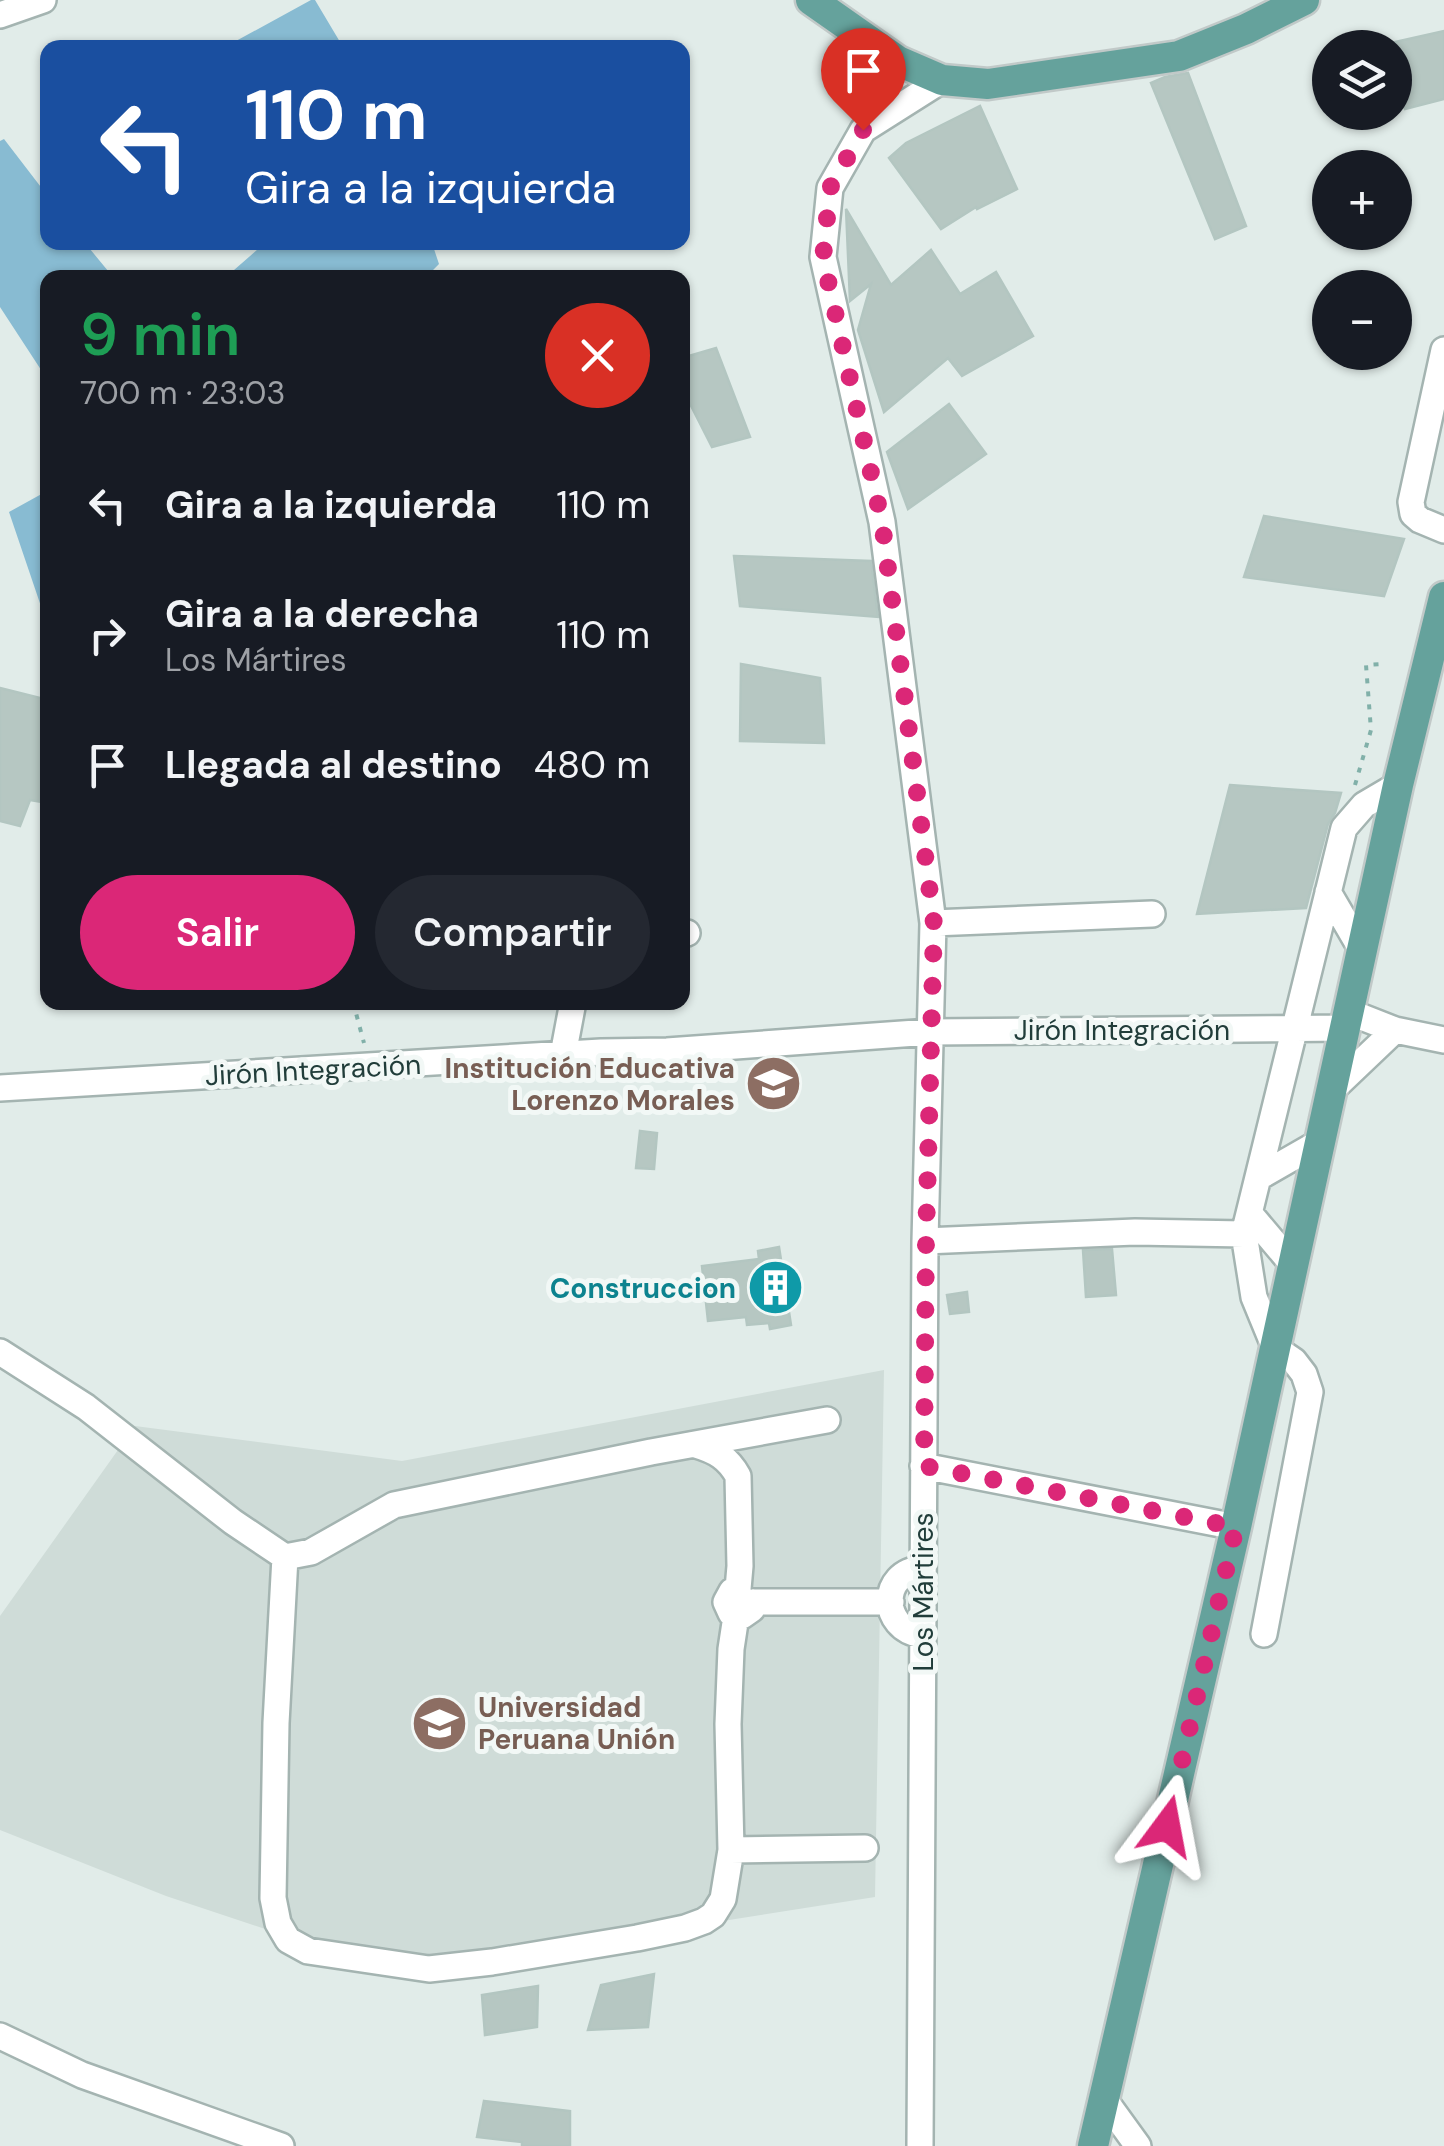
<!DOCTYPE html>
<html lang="es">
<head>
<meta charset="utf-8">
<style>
	:root { --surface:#171b24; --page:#242831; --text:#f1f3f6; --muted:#9ea1a6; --accent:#db2777 }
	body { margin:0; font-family:"DM Sans",sans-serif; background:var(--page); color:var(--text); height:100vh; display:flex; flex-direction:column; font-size:38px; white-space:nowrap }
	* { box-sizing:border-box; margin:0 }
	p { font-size:32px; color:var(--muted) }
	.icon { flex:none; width:55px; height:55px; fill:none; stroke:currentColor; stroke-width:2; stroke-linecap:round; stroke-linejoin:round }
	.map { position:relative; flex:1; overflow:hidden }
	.sheet { position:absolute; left:40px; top:270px; width:650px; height:740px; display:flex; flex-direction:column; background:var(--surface); border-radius:20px; box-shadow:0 2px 8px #0004 }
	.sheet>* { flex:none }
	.guide { position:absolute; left:40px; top:40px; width:650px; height:210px; border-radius:20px; box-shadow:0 2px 8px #0004; background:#1a4fa0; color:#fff; overflow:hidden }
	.controls { position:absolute; left:1312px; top:30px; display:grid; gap:20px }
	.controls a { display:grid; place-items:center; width:100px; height:100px; border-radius:50%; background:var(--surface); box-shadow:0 2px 8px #0004; font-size:50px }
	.pin { position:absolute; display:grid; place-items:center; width:85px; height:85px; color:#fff; margin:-102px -42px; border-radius:50% 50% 50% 0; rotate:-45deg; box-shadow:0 0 10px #0007 }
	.pin .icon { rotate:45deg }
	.me { position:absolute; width:110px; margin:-55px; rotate:13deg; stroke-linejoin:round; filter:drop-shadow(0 0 8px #0008) }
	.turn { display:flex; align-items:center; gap:35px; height:210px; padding:0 40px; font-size:45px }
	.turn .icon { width:130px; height:130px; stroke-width:2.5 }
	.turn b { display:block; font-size:70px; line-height:85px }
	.round { display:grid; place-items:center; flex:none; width:105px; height:105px; border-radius:52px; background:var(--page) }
	.headline { display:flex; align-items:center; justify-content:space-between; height:170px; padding:0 40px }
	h1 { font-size:60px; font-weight:600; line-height:75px; color:#1e9e55 }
	.cta { display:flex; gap:20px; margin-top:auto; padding:20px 40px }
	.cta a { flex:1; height:115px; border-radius:60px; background:var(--accent); color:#fff; font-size:40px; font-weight:600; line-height:115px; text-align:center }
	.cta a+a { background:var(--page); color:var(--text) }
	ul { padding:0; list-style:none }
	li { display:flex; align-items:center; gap:30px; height:130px; padding:0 40px }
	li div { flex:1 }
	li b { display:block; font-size:38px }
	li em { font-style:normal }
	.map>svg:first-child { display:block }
	.built { fill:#cfdcd8 }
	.water { fill:#88bbd2 }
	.building { fill:#b6c7c2; stroke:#b3c6c1; stroke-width:2.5 }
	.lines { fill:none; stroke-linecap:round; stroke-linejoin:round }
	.minor-casing { stroke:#a4b4b1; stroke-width:30 }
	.major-casing { stroke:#c1c9c8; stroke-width:35 }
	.path { stroke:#81b0a9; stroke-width:4; stroke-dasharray:5 8; stroke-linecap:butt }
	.minor { stroke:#fff; stroke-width:25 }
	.major { stroke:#65a29c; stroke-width:30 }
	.route { stroke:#db2777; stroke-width:18; stroke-dasharray:0 32.4 }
	.labels { text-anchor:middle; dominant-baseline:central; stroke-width:10; stroke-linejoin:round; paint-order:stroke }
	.street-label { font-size:28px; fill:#213d3a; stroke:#f2f8f6 }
	.education-label { font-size:28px; font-weight:bold; fill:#785e54; stroke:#f2f8f6; text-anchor:end }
	.culture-label { font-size:28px; font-weight:bold; fill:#0d838f; stroke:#f2f8f6; text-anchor:end }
</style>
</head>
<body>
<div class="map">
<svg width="1444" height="2146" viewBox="0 0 1444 2146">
	<rect width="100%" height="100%" fill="#e1ece9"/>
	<path class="built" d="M884,1370l-9,527 -464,73 -104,-27 -141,-47 -166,-66v-214l135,-190 267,35z"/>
	<path class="water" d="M311,0h4l28,47h-118z
		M4,139l43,56 1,47 37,1 28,34 -65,1 -1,101 -47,-72v-166z
		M265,243h167l7,21 -13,13h-200z
		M47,491v133l-38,-112z"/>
	<path class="building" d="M1444,31v68l-39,10 -10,-20v-47z
		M1188,73l58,153 -31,13 -64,-156 14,-6z
		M980,106l37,83 -40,20 -1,-2 -35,22 -52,-71 17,-15z
		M846,209l45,76 40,-35 29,44 36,-22 37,64 -71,40 -14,-18 -64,54 -26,-82 13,-46 -21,17z
		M716,348l34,89 -38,10 -30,-59v-30z
		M949,404l37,50 -78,55 -21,-57z
		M1264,516l140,23 -20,57 -140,-19z
		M734,556l137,5 7,56 -138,-11z
		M741,664l79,14 4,65 -84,-2z
		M0,688l48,12v103l-18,-3 -10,26 -20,-5z
		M1230,785l111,8 -6,20 -7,11 -22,84 -109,6z
		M640,1131l17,2 -3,36 -18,-1z
		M779,1247l12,78 -21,4 -1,-6 -22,2 -1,-8 -38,4 -6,-55 57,-7 -1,-8z
		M1112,1249l4,46 -30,2 -3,-47z
		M967,1292l2,20 -19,2 -3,-19z
		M654,1974l-6,53 -60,3 13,-45z
		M538,1986l-1,41 -52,8 -3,-40z
		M484,2101l86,10v35h-48v-4l-45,-5z"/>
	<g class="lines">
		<defs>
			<path id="minor" d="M0,15l43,-15
				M1444,350l-33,152 2,12 7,6 24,10
				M1328,892l35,60
				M933,923l219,-9
				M682,932l5,1
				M1349,1012l46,18
				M563,1055l10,-53
				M0,1088l601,-36 66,-1 263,-19 416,-4
				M1333,1089l62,-59 49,10
				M1259,1177l61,-35
				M1250,1214l43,51
				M925,1241l210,-9 109,2
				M0,1352l86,55 147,115 52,35 26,-5 83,-47 257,-53 176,-32
				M696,1445c20,6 32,13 42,31l2,90 -2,23 -6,2 -6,11 5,11 11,3 10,-7 1,-7
				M923,1466l313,61
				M285,1557l-9,166 -3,175 5,25 10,17 20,11 121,18 63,-7 145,-24 48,-10 19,-7 9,-6 10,-16 8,-49 -3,-126 3,-75 5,-33
				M922,1569c-42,2 -43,60 0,66
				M753,1602h138
				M1264,1634l46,-242 -6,-18 -10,-13 -19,-13 -21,-51 -10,-63 100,-406 20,-23 34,-20
				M731,1850l134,-2
				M0,2036l82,39 199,71
				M1104,2099l34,47
				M920,2146l5,-905 8,-318 -51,-401 -59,-265 7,-69 33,-58 79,-50"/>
			<path id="major" d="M811,0l87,61 44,19 46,4 191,-28 67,-27 58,-29
				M1093,2146l143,-619 162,-742 46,-188"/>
		</defs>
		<use href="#minor" class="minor-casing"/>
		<use href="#major" class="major-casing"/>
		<path class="path" d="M1355,785l16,-55 -5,-65 15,-1
			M353,1002l11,41"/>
		<use href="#minor" class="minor"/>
		<use href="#major" class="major"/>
	</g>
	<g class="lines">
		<path class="route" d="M863,130l-33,58 -7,70 59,264 52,402 -8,316 -2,226 312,61 -69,299"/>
	</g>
	<defs>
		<symbol id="school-disc" viewBox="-11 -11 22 22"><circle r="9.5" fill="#8d6e63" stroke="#f2f8f6"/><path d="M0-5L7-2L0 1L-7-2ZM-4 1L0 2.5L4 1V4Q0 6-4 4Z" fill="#fff"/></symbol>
		<symbol id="building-disc" viewBox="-11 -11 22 22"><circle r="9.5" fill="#0f9aa8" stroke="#f2f8f6"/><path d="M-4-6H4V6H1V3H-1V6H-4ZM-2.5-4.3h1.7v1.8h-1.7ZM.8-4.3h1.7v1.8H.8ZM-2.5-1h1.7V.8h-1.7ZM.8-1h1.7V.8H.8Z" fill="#fff"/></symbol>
		<symbol id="university-disc" viewBox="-11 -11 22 22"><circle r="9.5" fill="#8d6e63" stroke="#f2f8f6"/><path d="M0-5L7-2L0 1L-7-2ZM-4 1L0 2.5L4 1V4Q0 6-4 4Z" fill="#fff"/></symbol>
	</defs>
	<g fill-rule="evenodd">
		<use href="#school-disc" x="742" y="1052" width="63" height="63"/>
		<use href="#building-disc" x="744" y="1256" width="63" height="63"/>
		<use href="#university-disc" x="408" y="1692" width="63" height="63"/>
	</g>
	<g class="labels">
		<g class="street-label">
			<text x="1122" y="1030">Jirón Integración</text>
			<text transform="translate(313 1070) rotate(-3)">Jirón Integración</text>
			<text transform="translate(923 1592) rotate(-90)">Los Mártires</text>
		</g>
		<g class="education-label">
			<text x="735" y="1068">Institución Educativa<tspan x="735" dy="32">Lorenzo Morales</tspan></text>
			<text x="478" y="1707" text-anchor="start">Universidad<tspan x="478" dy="32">Peruana Unión</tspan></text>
		</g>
		<g class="culture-label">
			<text x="736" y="1288">Construccion</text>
		</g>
	</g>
</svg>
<div class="controls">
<a><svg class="icon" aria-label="layers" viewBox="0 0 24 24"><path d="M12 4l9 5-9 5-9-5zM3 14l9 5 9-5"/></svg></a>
<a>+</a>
<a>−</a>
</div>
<div class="pin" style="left:863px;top:130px;background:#d93025"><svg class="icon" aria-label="arrive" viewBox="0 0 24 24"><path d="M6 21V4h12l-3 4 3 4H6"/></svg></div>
<svg class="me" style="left:1167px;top:1826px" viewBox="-20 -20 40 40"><path d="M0-17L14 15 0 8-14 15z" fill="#db2777" stroke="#fff" stroke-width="4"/></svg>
<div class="guide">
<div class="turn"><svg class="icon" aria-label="left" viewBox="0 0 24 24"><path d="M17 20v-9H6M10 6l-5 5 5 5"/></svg><div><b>110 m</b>Gira a la izquierda</div></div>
</div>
<section class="sheet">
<div class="headline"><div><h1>9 min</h1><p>700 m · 23:03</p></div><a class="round" style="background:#d93025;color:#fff"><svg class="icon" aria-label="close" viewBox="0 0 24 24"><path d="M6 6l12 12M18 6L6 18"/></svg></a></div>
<ul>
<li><svg class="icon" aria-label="left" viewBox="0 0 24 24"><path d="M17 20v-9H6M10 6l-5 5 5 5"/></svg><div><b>Gira a la izquierda</b></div><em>110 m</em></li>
<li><svg class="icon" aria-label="right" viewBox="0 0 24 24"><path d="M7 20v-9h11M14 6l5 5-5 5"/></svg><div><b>Gira a la derecha</b><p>Los Mártires</p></div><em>110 m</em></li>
<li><svg class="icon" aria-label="arrive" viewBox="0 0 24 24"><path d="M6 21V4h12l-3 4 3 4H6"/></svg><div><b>Llegada al destino</b></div><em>480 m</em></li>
</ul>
<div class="cta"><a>Salir</a><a>Compartir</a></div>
</section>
</div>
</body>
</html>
